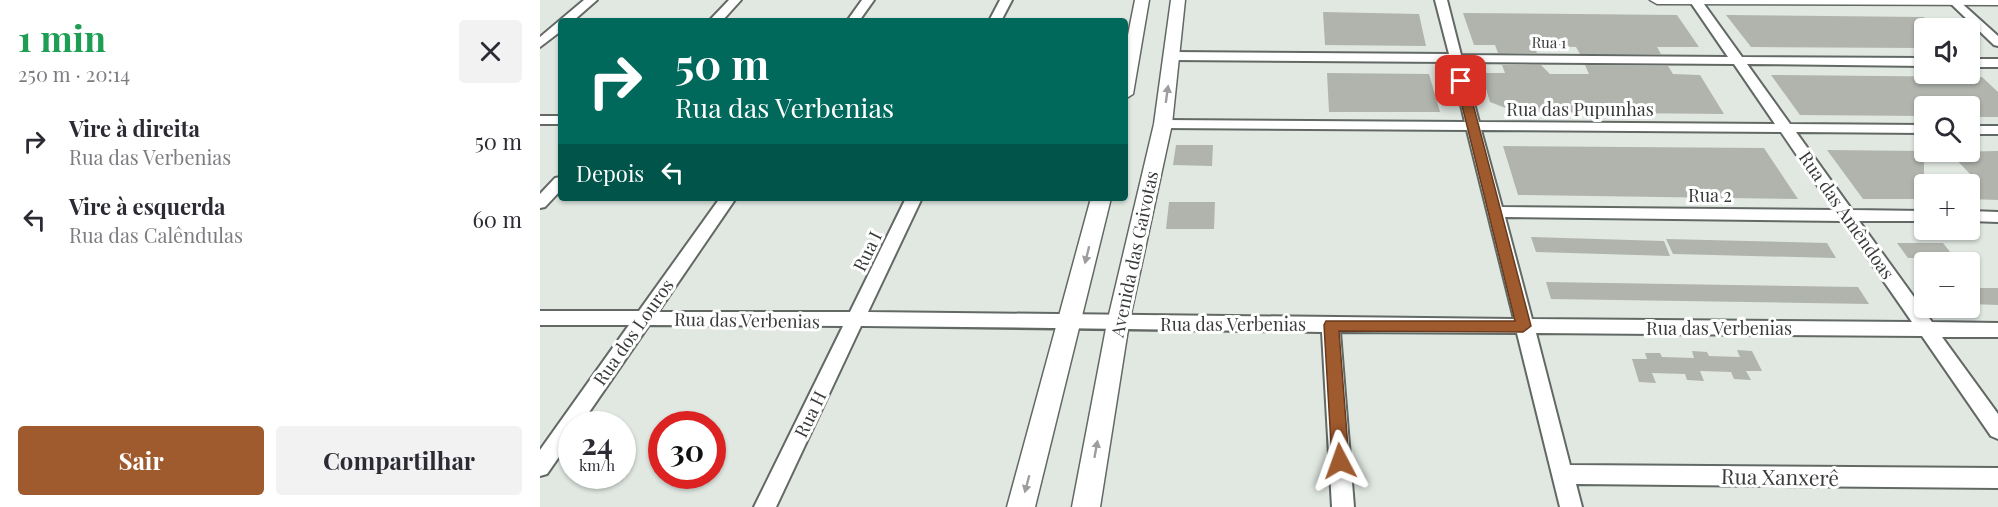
<!DOCTYPE html>
<html lang="pt">
<head>
<meta charset="utf-8">
<style>
	:root { --surface:#fff; --page:#f2f2f3; --text:#2b2b33; --muted:#7c7c81; --accent:#9f5a2d }
	body { margin:0; font-family:"Playfair Display",serif; background:var(--page); color:var(--text); height:100vh; display:flex; flex-direction:column; font-size:22px; white-space:nowrap }
	* { box-sizing:border-box; margin:0 }
	p { font-size:20px; color:var(--muted) }
	.icon { flex:none; width:33px; height:33px; fill:none; stroke:currentColor; stroke-width:2; stroke-linecap:round; stroke-linejoin:round }
	.map { position:relative; flex:1; overflow:hidden }
	.panel { display:flex; flex-direction:column; background:var(--surface); width:540px }
	.panel>* { flex:none }
	.guide { position:absolute; left:18px; top:18px; width:570px; height:183px; border-radius:6px; box-shadow:0 2px 4px #0004; background:#00695c; color:#fff; overflow:hidden }
	.fabs { position:absolute; left:1374px; top:18px; display:grid; gap:12px }
	.fabs a { display:grid; place-items:center; width:66px; height:66px; border-radius:6px; background:var(--surface); box-shadow:0 2px 4px #0004; font-size:30px }
	.speed { position:absolute; left:18px; top:411px; display:flex; gap:12px; font-size:30px; font-weight:700; text-align:center }
	.speed>* { display:grid; place-content:center; width:78px; height:78px; border-radius:50%; background:var(--surface); box-shadow:0 2px 4px #0004; line-height:1 }
	.speed small { font-size:15px; font-weight:400 }
	.speed .limit { border:9px solid #d22; background:#fff; color:#111 }
	.pin { position:absolute; display:grid; place-items:center; width:51px; height:51px; color:#fff; margin:-26px; border-radius:12px; box-shadow:0 3px 9px #0006 }
	.me { position:absolute; width:66px; margin:-33px; rotate:356deg; stroke-linejoin:round; filter:drop-shadow(0 0 4px #0008) }
	.turn { display:flex; align-items:center; gap:21px; height:126px; padding:0 18px; font-size:27px }
	.turn .icon { width:78px; height:78px; stroke-width:2.5 }
	.turn b { display:block; font-size:42px; line-height:51px }
	.then { display:flex; align-items:center; height:57px; padding:0 18px; background:#0003; gap:12px; font-size:22px }
	.round { display:grid; place-items:center; flex:none; width:63px; height:63px; border-radius:6px; background:var(--page) }
	.overview { display:flex; align-items:center; justify-content:space-between; height:102px; padding:0 18px }
	h1 { font-size:36px; font-weight:700; line-height:45px; color:#1e9e55 }
	.cta { display:flex; gap:12px; margin-top:auto; padding:12px 18px }
	.cta a { flex:1; height:69px; border-radius:6px; background:var(--accent); color:#fff; font-size:24px; font-weight:700; line-height:69px; text-align:center }
	.cta a+a { background:var(--page); color:var(--text) }
	ul { padding:0; list-style:none }
	li { display:flex; align-items:center; gap:18px; height:78px; padding:0 18px }
	li div { flex:1 }
	li b { display:block; font-size:22px }
	li em { font-style:normal }
	main { display:flex; flex:1; min-height:0 }
	.map>svg:first-child { display:block }
	.building { fill:#b0b4ad }
	.lines { fill:none; stroke-linecap:round; stroke-linejoin:round }
	.minor-casing { stroke:#626964; stroke-width:4 }
	.tertiary-casing { stroke:#626964; stroke-width:3 }
	.minor { fill:#fff; fill-rule:evenodd }
	.tertiary { fill:#fff; fill-rule:evenodd }
	.oneway { fill:#9c9d9c }
	.route { fill:#9f5a2d; stroke:#673a1d; stroke-width:1.5 }
	.labels { text-anchor:middle; dominant-baseline:central; stroke-width:6; stroke-linejoin:round; paint-order:stroke }
	.far-street-label { font-size:15px; fill:#383b39; stroke:#fff }
	.street-label { font-size:18px; fill:#383b39; stroke:#fff }
	.near-street-label { font-size:21px; fill:#383b39; stroke:#fff }
</style>
</head>
<body>
<main>
<section class="panel">
<div class="overview"><div><h1>1 min</h1><p>250 m · 20:14</p></div><a class="round"><svg class="icon" aria-label="close" viewBox="0 0 24 24"><path d="M6 6l12 12M18 6L6 18"/></svg></a></div>
<ul>
<li><svg class="icon" aria-label="right" viewBox="0 0 24 24"><path d="M7 20v-9h11M14 6l5 5-5 5"/></svg><div><b>Vire à direita</b><p>Rua das Verbenias</p></div><em>50 m</em></li>
<li><svg class="icon" aria-label="left" viewBox="0 0 24 24"><path d="M17 20v-9H6M10 6l-5 5 5 5"/></svg><div><b>Vire à esquerda</b><p>Rua das Calêndulas</p></div><em>60 m</em></li>
</ul>
<div class="cta"><a>Sair</a><a>Compartilhar</a></div>
</section>
<div class="map">
<svg width="1458" height="507" viewBox="0 0 1458 507">
	<rect width="100%" height="100%" fill="#e1e8e2"/>
	<path class="building" d="M783,12l96,2 7,32 -101,-1z
		M923,13l214,2 22,32h-42l4,7h-81l-4,-7 -42,-1 3,7h-39l-3,-8h-21z
		M1186,15l198,2v31l-173,-1z
		M962,65h39l9,9h39l-4,-9 83,1 5,8 27,1 24,39 -208,-2 -26,-10 -9,-29h24z
		M787,73l102,1 11,38h-111z
		M1231,75l211,2 16,15v25h-28v-11h-46v10l-124,-1z
		M636,145h37l-1,21 -39,-1z
		M963,146l261,2 34,51 -280,-4z
		M1287,150l97,1v48h-61z
		M1458,151v49l-28,-1v-25l-21,-22z
		M629,202h46l-1,27h-48z
		M991,237l133,4 6,15 -134,-4z
		M1126,239l161,4 9,15 -163,-4z
		M1357,243h46l12,15h-47z
		M1006,282l312,5 11,17 -318,-5z
		M1430,288h28v17l-28,-1z
		M1197,350l15,1 10,20h-16l5,9 -17,-1 -3,-7 -31,-1 4,10 -17,-1 -2,-6 -33,-1 4,10 -17,-1 -7,-23h15l-2,-6h15l2,4 32,1 -2,-7 15,1 2,4 31,1z"/>
	<g class="lines">
		<defs>
			<path id="minor" d="M44,0h13l-24,21h-12v10l-21,16v-10z
				M189,0h12l-19,21h-13z
				M322,0h12l-15,21h-12z
				M460,0h12l-11,21h-12z
				M895,0h12l14,55 267,2 -39,-57h12l41,57 182,1v8l-177,-2 43,60 134,1v8l-128,-1 56,78 72,1v10h-65l73,101 66,1v14h-56l56,77v25l-7,-3 -69,-100 -386,-3 34,132 428,3v20l-422,-4 6,23h-22l-43,-174 -177,-1 14,175h-22l-10,-175c-153,-2 -307,-5 -461,-6l-85,181h-22l89,-181 -194,-1 -68,99h-9v14l-25,36 -7,2v-26l89,-125h-89v-14h99l81,-113h16l-78,114h192l56,-114h16l-54,114 646,7 -47,-189 -304,-2 -7,-4 7,-4 302,2 -14,-60 -279,-2 -6,-4 6,-4 277,2zM923,62l271,2 41,60 -296,-2zM941,130l300,2 53,78 -332,-3zM965,217l337,4 70,101 -380,-3z
				M1407,0h11l40,36v10l-4,-1z
				M1430,59h28v8h-28z
				M0,116h21v8h-21z
				M1430,126h28v8h-28z
				M21,177v13l-16,17 -5,1v-14l15,-16z
				M1430,211l28,1v10l-28,-1z"/>
			<path id="tertiary" d="M595,0h14l-16,94 -8,5v-49z
				M631,0h14l-13,124 -43,199 -29,184h-28l35,-184 47,-199z
				M1110,0h348v5l-341,-1z
				M551,198h20l-76,309h-28z"/>
		</defs>
		<use href="#minor" class="minor-casing"/>
		<use href="#tertiary" class="tertiary-casing"/>
		<use href="#minor" class="minor"/>
		<use href="#tertiary" class="tertiary"/>
	</g>
	<defs><path id="oneway-solid" d="M-6-.8H1V-3.2L6.5 0L1 3.2V.8H-6Z" transform="scale(1.5)"/></defs>
	<g class="oneway">
		<use href="#oneway-solid" transform="translate(627 94) rotate(-82)"/>
		<use href="#oneway-solid" transform="translate(547 255) rotate(104)"/>
		<use href="#oneway-solid" transform="translate(556 449) rotate(-80)"/>
		<use href="#oneway-solid" transform="translate(487 484) rotate(105)"/>
	</g>
	<path class="route" d="M921,77l6,4 64,245 -8,6 -184,-1 10,130 -3,6 -6,2 -6,-2 -2,-6 -8,-136 2,-4h189l-59,-240z"/>
	<g class="labels">
		<g class="far-street-label">
			<text transform="translate(1009 42) rotate(1)">Rua 1</text>
		</g>
		<g class="street-label">
			<text x="1040" y="109">Rua das Pupunhas</text>
			<text x="1170" y="195">Rua 2</text>
			<text transform="translate(1307 215) rotate(55)">Rua das Amêndoas</text>
			<text transform="translate(327 251) rotate(-64)">Rua I</text>
			<text transform="translate(594 254) rotate(-78)">Avenida das Gaivotas</text>
			<text transform="translate(207 320) rotate(1)">Rua das Verbenias</text>
			<text x="693" y="324">Rua das Verbenias</text>
			<text x="1179" y="328">Rua das Verbenias</text>
			<text transform="translate(93 332) rotate(-55)">Rua dos Louros</text>
			<text transform="translate(270 414) rotate(-64)">Rua H</text>
		</g>
		<g class="near-street-label">
			<text transform="translate(1240 476) rotate(1)">Rua Xanxerê</text>
		</g>
	</g>
</svg>
<div class="fabs">
<a><svg class="icon" aria-label="sound" viewBox="0 0 24 24"><path d="M4 9h4l5-4v14l-5-4H4zM17 9q2 3 0 6"/></svg></a>
<a><svg class="icon" aria-label="search" viewBox="0 0 24 24"><circle cx="10" cy="10" r="6"/><path d="M15 15l6 6"/></svg></a>
<a>+</a>
<a>−</a>
</div>
<div class="speed"><div>24<small>km/h</small></div><div class="limit">30</div></div>
<div class="pin" style="left:921px;top:81px;background:#d93025"><svg class="icon" aria-label="arrive" viewBox="0 0 24 24"><path d="M6 21V4h12l-3 4 3 4H6"/></svg></div>
<svg class="me" style="left:800px;top:461px" viewBox="-20 -20 40 40"><path d="M0-17L14 15 0 8-14 15z" fill="#9f5a2d" stroke="#fff" stroke-width="4"/></svg>
<div class="guide">
<div class="turn"><svg class="icon" aria-label="right" viewBox="0 0 24 24"><path d="M7 20v-9h11M14 6l5 5-5 5"/></svg><div><b>50 m</b>Rua das Verbenias</div></div>
<div class="then">Depois<svg class="icon" aria-label="left" viewBox="0 0 24 24"><path d="M17 20v-9H6M10 6l-5 5 5 5"/></svg></div>
</div>
</div>
</main>
</body>
</html>
